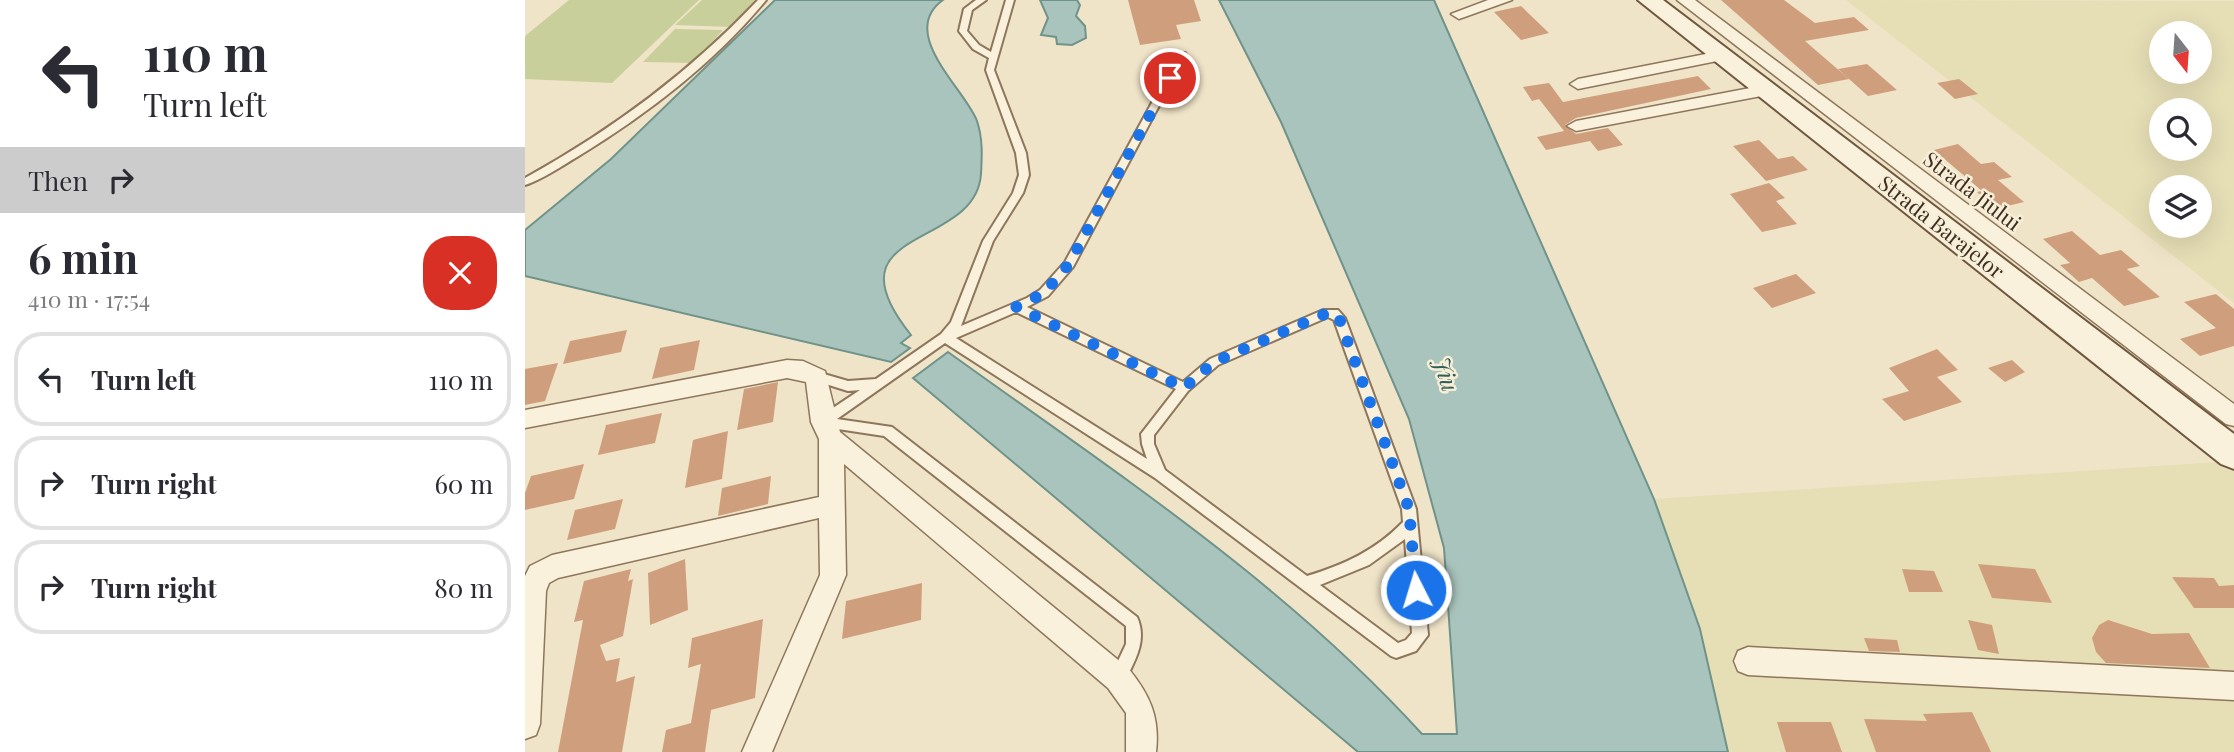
<!DOCTYPE html>
<html lang="en">
<head>
<meta charset="utf-8">
<style>
	:root { --surface:#fff; --page:#f7f7f7; --text:#2b2b33; --muted:#7c7c81; --line:#e1e1e2 }
	body { margin:0; font-family:"Playfair Display",serif; background:var(--page); color:var(--text); height:100vh; display:flex; flex-direction:column; font-size:26px; white-space:nowrap }
	* { box-sizing:border-box; margin:0 }
	p { font-size:23px; color:var(--muted) }
	.icon { flex:none; width:38px; height:38px; fill:none; stroke:currentColor; stroke-width:2; stroke-linecap:round; stroke-linejoin:round }
	.map { position:relative; flex:1; overflow:hidden }
	.details { display:flex; flex-direction:column; background:var(--surface); width:525px }
	.details>* { flex:none }
	.hud { background:#fff; color:var(--text); overflow:hidden }
	.needle { width:46px; rotate:163deg }
	.controls { position:absolute; left:1624px; top:21px; display:grid; gap:14px }
	.controls a { display:grid; place-items:center; width:63px; height:63px; border-radius:50%; background:var(--surface); box-shadow:0 7px 28px #0002; font-size:35px }
	.pin { position:absolute; display:grid; place-items:center; width:60px; height:60px; color:#fff; margin:-30px; border:4px solid #fff; border-radius:50%; box-shadow:0 2px 7px #0007 }
	.me { position:absolute; width:77px; margin:-38px; rotate:355deg; stroke-linejoin:round; filter:drop-shadow(0 0 5px #0008) }
	.turn { display:flex; align-items:center; gap:24px; height:147px; padding:0 28px; font-size:32px }
	.turn .icon { width:91px; height:91px; stroke-width:2.5 }
	.turn b { display:block; font-size:49px; line-height:60px }
	.then { display:flex; align-items:center; height:66px; padding:0 28px; background:#0003; gap:14px; font-size:26px }
	.round { display:grid; place-items:center; flex:none; width:74px; height:74px; border-radius:28px; background:var(--page) }
	.head { display:flex; align-items:center; justify-content:space-between; height:119px; padding:0 28px }
	h1 { font-size:42px; font-weight:700; line-height:52px }
	ul { padding:0; list-style:none }
	li { display:flex; align-items:center; gap:21px; height:94px; margin:0 14px 10px; padding:0 14px; border:4px solid var(--line); border-radius:28px }
	li div { flex:1 }
	li b { display:block; font-size:26px }
	li em { font-style:normal }
	main { display:flex; flex:1; min-height:0 }
	.map>svg:first-child { display:block }
	.farmland { fill:#e6deb5; fill-rule:evenodd }
	.green { fill:#c9cf9b }
	.water { fill:#a9c4bc; stroke:#6f938a; stroke-width:2 }
	.building { fill:#cf9f7d }
	.lines { fill:none; stroke-linecap:round; stroke-linejoin:round }
	.lane-casing { stroke:#8d765c; stroke-width:4 }
	.street-casing { stroke:#8d765c; stroke-width:3 }
	.secondary-casing { stroke:#6f573f; stroke-width:4 }
	.lane { fill:#faf1dc; fill-rule:evenodd }
	.street { fill:#faf1dc; fill-rule:evenodd }
	.secondary { fill:#faf1dc; fill-rule:evenodd }
	.route { stroke:#1a73e8; stroke-width:12; stroke-dasharray:0 21.6 }
	.labels { text-anchor:middle; dominant-baseline:central; stroke-width:5; stroke-linejoin:round; paint-order:stroke }
	.street-label { font-size:21px; fill:#3d2e20; stroke:#f7eed8 }
	.water-label { font-size:23px; font-style:italic; fill:#2f5d5a; stroke:#f7eed8 }
</style>
</head>
<body>
<main>
<section class="details">
<div class="hud">
<div class="turn"><svg class="icon" aria-label="left" viewBox="0 0 24 24"><path d="M17 20v-9H6M10 6l-5 5 5 5"/></svg><div><b>110 m</b>Turn left</div></div>
<div class="then">Then<svg class="icon" aria-label="right" viewBox="0 0 24 24"><path d="M7 20v-9h11M14 6l5 5-5 5"/></svg></div>
</div>
<div class="head"><div><h1>6 min</h1><p>410 m · 17:54</p></div><a class="round" style="background:#d93025;color:#fff"><svg class="icon" aria-label="close" viewBox="0 0 24 24"><path d="M6 6l12 12M18 6L6 18"/></svg></a></div>
<ul>
<li><svg class="icon" aria-label="left" viewBox="0 0 24 24"><path d="M17 20v-9H6M10 6l-5 5 5 5"/></svg><div><b>Turn left</b></div><em>110 m</em></li>
<li><svg class="icon" aria-label="right" viewBox="0 0 24 24"><path d="M7 20v-9h11M14 6l5 5-5 5"/></svg><div><b>Turn right</b></div><em>60 m</em></li>
<li><svg class="icon" aria-label="right" viewBox="0 0 24 24"><path d="M7 20v-9h11M14 6l5 5-5 5"/></svg><div><b>Turn right</b></div><em>80 m</em></li>
</ul>
</section>
<div class="map">
<svg width="1709" height="752" viewBox="0 0 1709 752">
	<rect width="100%" height="100%" fill="#f0e4c8"/>
	<path class="farmland" d="M1321,0l388,1v302zM1636,33h39v39h-39zM1636,110h39v39h-39zM1636,187h39v39h-39z
		M1709,461v291h-506l-28,-123 -46,-130z"/>
	<path class="green" d="M44,0h130l-87,83 -87,-4v-43z
		M177,0h53l-25,27 -55,-2z
		M150,29l48,1 -30,33 -50,-1z"/>
	<path class="water" d="M250,0h168c-46,33 22,89 34,121 6,18 5,35 4,53 -5,77 -158,51 -70,161l-10,8 9,5 -19,14 -366,-86v-46l86,-71z
		M515,0h37l3,5 -4,11 9,10 1,12 -14,7 -15,-1 -1,-7 -15,-2 7,-17z
		M694,0h215l220,499 46,130 28,123h-370l-445,-374 35,-26c165,119 336,230 474,382h35l-13,-186 -35,-129 -128,-297z"/>
	<path class="building" d="M603,0h66l7,21 -25,4 5,14 -41,6z
		M1196,0h63l31,23 39,-6 15,13 -64,11 44,38 -31,6z
		M996,6l28,27 -28,7 -27,-28z
		M1342,64l30,26 -29,6 -30,-27z
		M1173,76l13,13 -135,29 -11,7 11,9 32,-6 15,17 -25,6 -8,-10 -44,9 -9,-13 27,-6 -25,-32 -7,2 -9,-14 26,-4 14,19z
		M1434,79l19,15 -23,5 -18,-16z
		M1234,140l19,19 15,-3 15,14 -42,11 -33,-35z
		M1433,144l23,20 13,-2 18,15 -14,3 26,22 -29,7 -18,-17 5,-1 -48,-41z
		M1244,183l16,15 -9,3 21,23 -35,8 -32,-38z
		M1547,231l28,24 21,-5 19,16 -13,3 33,28 -36,9 -32,-28 -13,4 -19,-17 10,-2 -27,-24z
		M1271,274l20,19 -44,15 -19,-20z
		M1691,294l18,15v37l-34,10 -20,-17 36,-11 -32,-26z
		M102,330l-6,22 -58,12 7,-23z
		M175,340l-6,30 -42,9 8,-31z
		M1412,349l21,21 -21,7 25,25 -58,19 -22,-22 27,-8 -20,-23z
		M1487,360l13,12 -20,10 -17,-14z
		M33,363l-13,38 -20,4v-36z
		M253,382l-5,40 -36,8 7,-41z
		M137,413l-7,30 -57,12 8,-30z
		M203,431l-6,48 -37,9 8,-48z
		M59,464l-10,35 -49,11v-17l6,-17z
		M246,476l-3,28 -50,12 4,-28z
		M98,499l-8,30 -48,11 8,-30z
		M160,559l3,51 -38,15 -2,-52z
		M1453,564l57,5 17,34 -60,-5z
		M106,569l-3,12 5,-2 -10,57 -23,9 6,16 14,-3 -4,24 19,-6 -13,76h-64l25,-132 -9,2 10,-41z
		M1377,569l32,2 9,21h-34z
		M1647,577l42,1 5,8 15,-1v23h-40z
		M397,583l-1,37 -79,19 4,-38z
		M238,619l-8,79 -44,12 -6,42h-43l4,-22 25,-7 10,-59 -13,4 4,-30z
		M1443,620l24,5 7,29 -21,-4z
		M1583,620l44,14 37,-1 21,35 -104,-5 -10,-11 -4,-14 7,-13z
		M1339,638l33,2 3,12 -31,-1z
		M1447,712l19,40h-115l-12,-33 63,2 -4,-7z
		M1252,722h54l11,30h-56z"/>
	<g class="lines">
		<defs>
			<path id="lane" d="M233,0h8c-52,63 -120,115 -189,157 -17,10 -34,22 -52,28v-7c87,-48 164,-105 233,-178z
				M451,0h10l-14,10 -5,21 12,14 12,7 15,-52h8l-20,70 32,83 3,22 -6,18 -30,48 -32,85 66,-28 13,-8 25,-28 113,-207 7,-2 1,2 -113,212 -25,29 -21,11 156,75 27,-23 113,-49h15l7,8 71,191 12,126 -12,16 -20,7 -5,-2 -236,-178 -210,-135 -108,76 55,8 245,190c11,24 -3,45 -13,66l-6,3 -6,-3 -2,-5 16,-34v-18l-242,-190 -66,-10 -1,-4 1,-4 42,-28 -12,1 -35,-11 -2,-3 2,-3 4,-2 31,9 28,-2 65,-45 10,-12 32,-81 30,-48 6,-18 -3,-22 -30,-83 3,-12 -16,-9 -14,-18 5,-22zM491,312l160,77 -35,45 1,10 5,15 -191,-121zM803,317l6,3 68,189 1,13c-27,28 -59,43 -96,54l-142,-106 -11,-26v-9l34,-44 30,-26zM880,539l7,94 -6,7 -8,3 -78,-58 49,-20z"/>
			<path id="street" d="M963,0h24l-53,19 -8,-5z
				M1152,0h18l539,404v22l-8,-2z
				M1196,51l6,2v6l-149,30 -8,-5 8,-5z
				M1241,85l6,1 2,4 -2,4 -196,37 -9,-5 9,-5z
				M262,360l16,1 22,10 15,61 288,236c22,27 32,49 28,84h-30v-39l-18,-25 -264,-224 2,111 -74,177h-30l78,-177 -1,-57 -261,60 -9,5 -3,8 -6,133 -4,11 -11,4v-163l5,-10 22,-11 267,-58v-58l-8,-17 -5,-40 -19,-4 -262,50v-18z
				M1223,647l486,25v28l-486,-25 -10,-4 -4,-10 4,-10z"/>
			<path id="secondary" d="M1113,0h25l571,434v35l-13,-5z"/>
		</defs>
		<use href="#lane" class="lane-casing"/>
		<use href="#street" class="street-casing"/>
		<use href="#secondary" class="secondary-casing"/>
		<use href="#lane" class="lane"/>
		<use href="#street" class="street"/>
		<use href="#secondary" class="secondary"/>
	</g>
	<g class="lines">
		<path class="route" d="M645,78l-101,186 -25,29 -28,14 168,81 30,-26 113,-49h7l5,5 70,191 7,81"/>
	</g>
	<g class="labels">
		<g class="street-label">
			<text transform="translate(1448 190) rotate(37)">Strada Jiului</text>
			<text transform="translate(1417 226) rotate(38)">Strada Barajelor</text>
		</g>
		<g class="water-label">
			<text transform="translate(922 374) rotate(73)">Jiu</text>
		</g>
	</g>
</svg>
<div class="controls">
<a><svg class="needle" viewBox="-14 -14 28 28"><path d="M0-13l5 13h-10z" fill="#e53935"/><path d="M0 13l5-13h-10z" fill="#7c7c81"/></svg></a>
<a><svg class="icon" aria-label="search" viewBox="0 0 24 24"><circle cx="10" cy="10" r="6"/><path d="M15 15l6 6"/></svg></a>
<a><svg class="icon" aria-label="layers" viewBox="0 0 24 24"><path d="M12 4l9 5-9 5-9-5zM3 14l9 5 9-5"/></svg></a>
</div>
<div class="pin" style="left:645px;top:78px;background:#d93025"><svg class="icon" aria-label="arrive" viewBox="0 0 24 24"><path d="M6 21V4h12l-3 4 3 4H6"/></svg></div>
<svg class="me" style="left:891px;top:590px" viewBox="-20 -20 40 40"><circle r="17" fill="#1a73e8" stroke="#fff" stroke-width="3"/><path d="M0-11L8 9 0 5-8 9z" fill="#fff"/></svg>
</div>
</main>
</body>
</html>
